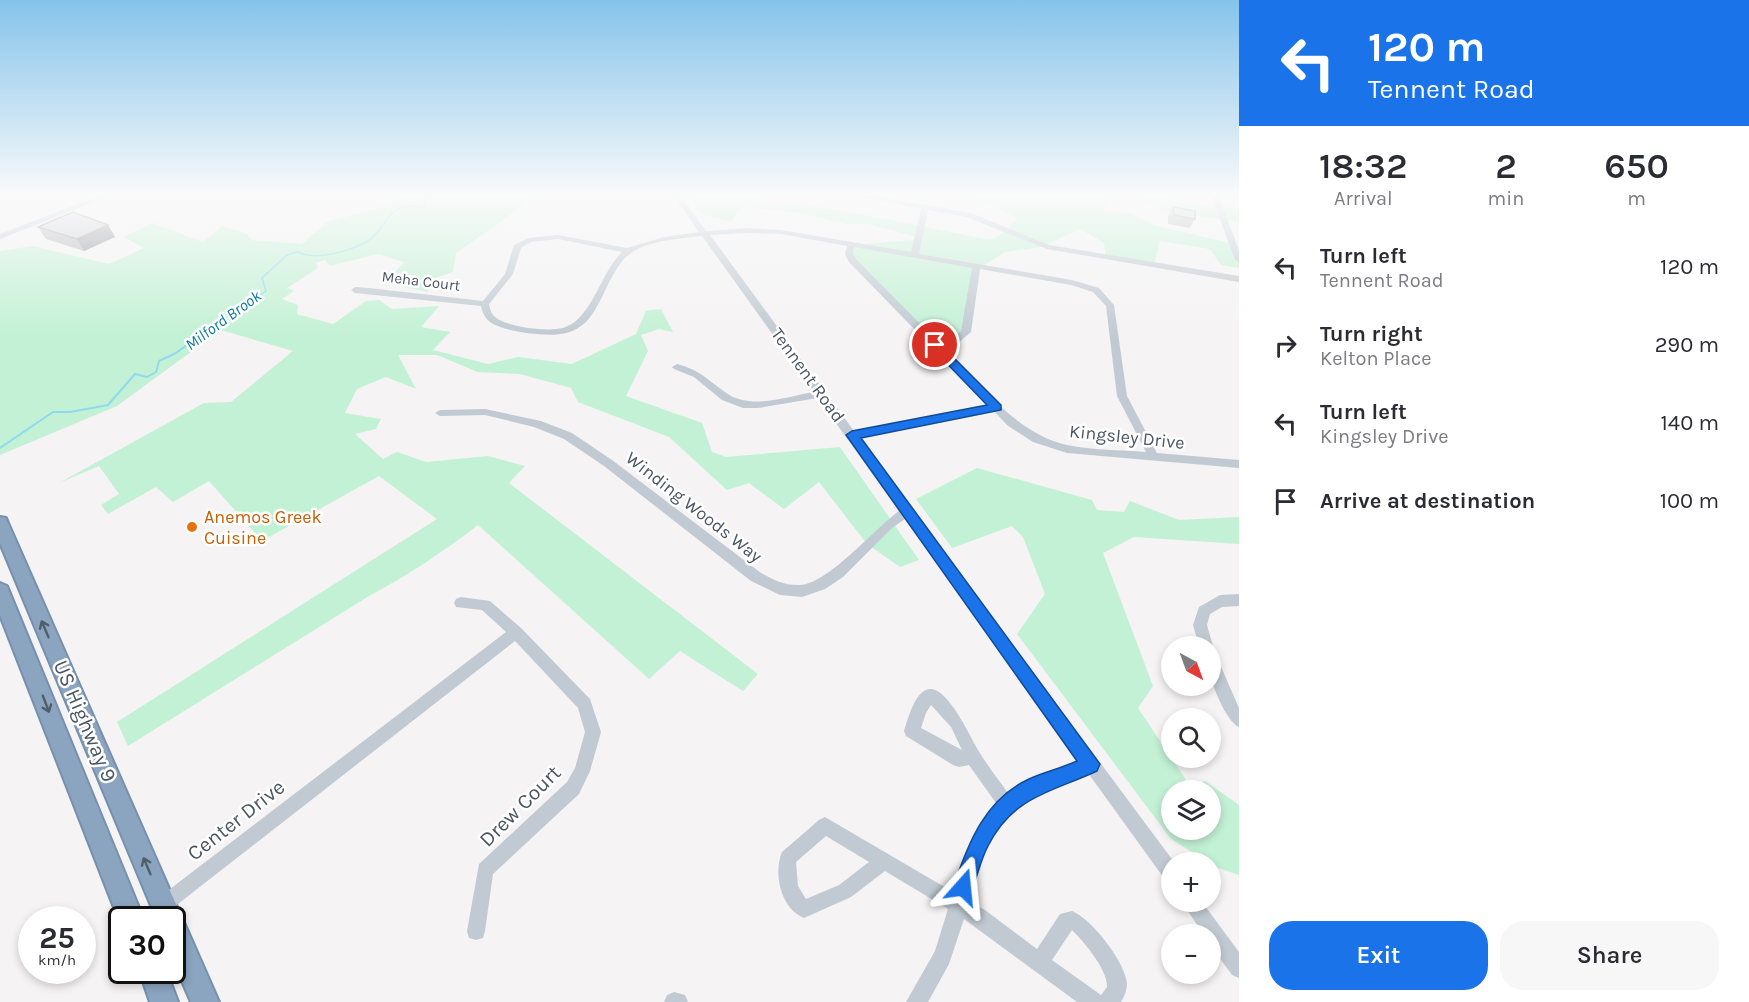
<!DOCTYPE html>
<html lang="en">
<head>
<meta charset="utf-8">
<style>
	:root { --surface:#fff; --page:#f7f7f7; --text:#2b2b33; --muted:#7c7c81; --accent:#1a73e8 }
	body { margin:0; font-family:Karla,sans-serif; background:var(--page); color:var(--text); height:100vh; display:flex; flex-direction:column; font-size:22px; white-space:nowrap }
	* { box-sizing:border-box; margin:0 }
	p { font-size:20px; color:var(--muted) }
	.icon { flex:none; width:33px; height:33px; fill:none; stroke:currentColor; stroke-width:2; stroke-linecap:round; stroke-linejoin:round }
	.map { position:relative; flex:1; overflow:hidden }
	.side { display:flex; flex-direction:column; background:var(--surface); width:510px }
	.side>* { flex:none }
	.guide { background:#1a73e8; color:#fff; overflow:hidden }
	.needle { width:39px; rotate:139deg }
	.buttons { position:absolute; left:1161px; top:636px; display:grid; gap:12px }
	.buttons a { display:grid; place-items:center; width:60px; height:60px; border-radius:50%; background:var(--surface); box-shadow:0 3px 9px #0003; font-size:30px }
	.speed { position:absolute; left:18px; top:906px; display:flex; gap:12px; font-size:30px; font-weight:700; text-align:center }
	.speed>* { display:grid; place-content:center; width:78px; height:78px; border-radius:50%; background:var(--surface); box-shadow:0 3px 9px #0003; line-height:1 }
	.speed small { font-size:15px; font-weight:400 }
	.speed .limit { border:3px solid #111; border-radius:9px; background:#fff; color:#111 }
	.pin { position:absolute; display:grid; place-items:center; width:51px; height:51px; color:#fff; margin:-26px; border:3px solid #fff; border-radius:50%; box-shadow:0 2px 6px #0007 }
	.me { position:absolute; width:66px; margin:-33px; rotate:18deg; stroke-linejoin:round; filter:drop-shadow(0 0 4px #0008) }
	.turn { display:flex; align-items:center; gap:21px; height:126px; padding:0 30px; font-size:27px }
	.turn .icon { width:78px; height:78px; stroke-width:2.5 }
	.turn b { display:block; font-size:42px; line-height:51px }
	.eta { display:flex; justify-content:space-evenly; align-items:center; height:102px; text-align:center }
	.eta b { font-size:36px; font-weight:600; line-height:42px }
	.cta { display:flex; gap:12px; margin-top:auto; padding:12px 30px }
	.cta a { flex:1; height:69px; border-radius:24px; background:var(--accent); color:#fff; font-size:24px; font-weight:600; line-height:69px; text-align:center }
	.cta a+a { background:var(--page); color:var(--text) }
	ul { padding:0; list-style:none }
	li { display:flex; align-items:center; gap:18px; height:78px; padding:0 30px }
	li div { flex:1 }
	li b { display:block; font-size:22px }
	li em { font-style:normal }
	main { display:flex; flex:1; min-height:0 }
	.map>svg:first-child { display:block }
	.green { fill:#c3f1d5; fill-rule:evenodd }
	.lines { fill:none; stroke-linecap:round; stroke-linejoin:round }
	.stream-far1 { stroke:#90daee; stroke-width:1.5 }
	.stream { stroke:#90daee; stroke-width:2 }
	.highway-casing { stroke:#7690ad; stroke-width:4 }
	.minor { fill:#c1cad2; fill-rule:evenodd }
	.highway { fill:#8ba5c1; fill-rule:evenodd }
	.wall { fill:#b0b2b7 }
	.shaded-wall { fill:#909195 }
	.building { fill:#cdcfd5; stroke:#909195; stroke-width:1.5 }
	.oneway { stroke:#505e6b }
	.route { fill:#1a73e8; stroke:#114b97; stroke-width:1.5 }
	.food-dot { fill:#e8710a; stroke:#fff; stroke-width:2 }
	.labels { text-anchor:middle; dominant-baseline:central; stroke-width:5; stroke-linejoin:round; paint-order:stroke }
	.far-street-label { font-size:15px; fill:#4a5661; stroke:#fff }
	.far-water-label { font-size:16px; font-style:italic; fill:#0c7c9b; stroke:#fff }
	.street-label { font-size:18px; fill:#4a5661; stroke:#fff }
	.food-label { font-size:18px; fill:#c56008; stroke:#fff; text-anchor:start }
	.near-street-label { font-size:21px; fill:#4a5661; stroke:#fff }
</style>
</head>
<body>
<main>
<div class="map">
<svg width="1239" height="1002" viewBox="0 0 1239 1002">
	<rect width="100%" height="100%" fill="#f5f3f3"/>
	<path class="green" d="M393,195h139l-8,10 -68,48 -3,19 -24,8 -1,12 -43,-9 19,-21 -26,-8 -48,12 -5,-6 -9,3 2,5 -31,20 7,3 -12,8 16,6 -1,9 36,10 33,-23 13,-1 13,9 47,-3 -18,21 29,5 -17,18 55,14 30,-7 54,7 64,-30 10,-23 15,-2 12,23 -14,-3 -18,6 7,16 -22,45 76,27 10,29 14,5 114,-10 79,113 -19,7 -33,-23 -48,-62 -35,27 -35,-26 -22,7 -58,-53 -91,-35 -7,-14 -51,-14 -42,-2 -41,-17h-39l18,34 -30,-12 -29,12 -12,24 36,6 -5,10 -21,5 28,25 14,-7 29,10 62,-6 37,10 -16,17 249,191 -15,17 -63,-40 -31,28 -171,-154c-35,27 -71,51 -109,71l-241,150 -11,-24 320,-203 -58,-43 -117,65 -53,-60 -36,21 -17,-15 -48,27 -7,-9 18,-11 -20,-28 -40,17 145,-80 27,-1 62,-51 -72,-21 -104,76 -117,49v-204l33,-5 76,18 35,-16 -20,-11 28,-14 51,19 19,-16 25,8 5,6 50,4 25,-22 65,-18z
		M687,195c102,0 204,26 303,45l17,-9 10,-13 -28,-14 -41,-9h159l4,2 -9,14 27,2 25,12 80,19 5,12v12l-18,-3 -11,-16 -50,-8 -6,25 -48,-8 -2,-15 -24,-14 -39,18 -36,5 -25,16 -14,68 -29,12 -88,-95 2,-8 74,-6 -58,-15h-21l-45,-11 -59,-6 -11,15 -30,-8z
		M1131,195h32l26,9 50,4v14l-77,-11z
		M977,468l115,32 5,10 27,2 6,-11 49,19 60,-3v27l-105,-7 -31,16 50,133 -15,22 52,78 15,-5 34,24v70l-23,-8 -45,-28 -154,-205 28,-40 -22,-57 -11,-11 -60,22 -36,-49zM1172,790h38v40h-38z"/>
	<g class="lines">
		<path class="stream-far1" d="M209,329l57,-38 -4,-13 25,-23 11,-3c19,10 64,-3 78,-18 8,-9 14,-23 26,-27 7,-2 16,0 23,0v-9l7,-3"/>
		<path class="stream" d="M0,448l53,-36h17l38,-7 27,-31 12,3 9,-5 3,-11 17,-8 35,-26"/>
		<defs>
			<path id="highway" d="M0,517l6,1 2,5 211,479h-28l-19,-44v-38h-15l-157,-377z
				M0,583l7,3 2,5 135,329h-22v8l-122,-313z
				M139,970h27l12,32h-28z"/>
		</defs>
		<use href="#highway" class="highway-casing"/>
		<path class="minor" d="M101,195h11l-112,44v-5z
			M673,195h7l26,36 41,-3 34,2 130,22 10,-43 -68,-14h17l101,18 78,32 190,31v6l-192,-33 -81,-32 -38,-7 -9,44 153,26 27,8 15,17 13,91 30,57 82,7v8l-172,-15 -34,-11 -26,-17 -12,-13 -136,26 315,424h-2v22l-6,-3 -78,-108c-18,8 -38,14 -56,24 -40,22 -53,62 -64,104l17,9 52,39 23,-35 12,-3c20,8 54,52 55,73 0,6 -3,13 -6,18h-44l-113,-83 -15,45 -21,38h-22l29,-51 13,-42 -63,-38 -34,26 -47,21c-23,-9 -31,-44 -22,-66l37,-32 6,-3 128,75c9,-31 19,-66 43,-89l-27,-38 -10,2 -6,-2 -47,-29 -2,-5c4,-12 11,-41 26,-42 18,-1 40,47 48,61 9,15 20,29 30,43l24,-14 47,-18 -174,-242 -13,9 -49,49 -18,12 -23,8 -22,-2 -29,-14 -147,-115 -40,-27 -30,-12 -49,-12 -45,1 -5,-3 5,-3 45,-1 56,12 31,12 40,27 149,113c13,7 24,13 39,12 28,-1 74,-56 99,-74l-81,-113 -60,10h-15l-21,-8 -28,-23 -20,-8 -2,-2 5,-3c26,7 31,17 51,30 24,16 60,2 86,-2l-112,-156c-22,3 -53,4 -71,17 -21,15 -27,50 -45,69 -6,5 -12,9 -20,11 -17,5 -62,-1 -76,-11 -5,-4 -8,-10 -9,-16l-126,-13 -4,-3 4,-3 14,1 114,13 22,-27 9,-29 15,-7 29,-3 69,13 37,-11 35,-5zM747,233l34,1 66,12 -2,8 4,8 140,144 -135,25 -144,-196zM558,239l64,13c-19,19 -25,48 -43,66 -5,5 -10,8 -16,10 -15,4 -57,-1 -68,-11 -4,-4 -5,-8 -6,-13l24,-30 8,-26 10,-6zM854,247l118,21 -11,63 -9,8 -14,3 -82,-83 -3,-5zM980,269l91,16 22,7 13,14 11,90 29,56c-26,-2 -54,-2 -79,-7 -51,-11 -89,-63 -125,-99l16,-3 13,-11zM931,705l20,22 11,23 -41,-22 5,-15zM826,836l43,26 -30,23 -33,14 -8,-13 -2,-24zM1072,930c12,12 36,40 35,57l-6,8 -49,-35z
			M1211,195h7l21,55v12l-4,-2z
			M1239,594v12l-17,1 -12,7 -3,11 6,21 -2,4 -1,-4h-11l-6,-21 6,-18 21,-12z
			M461,597l29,4 31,27 69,71 11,33 -11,39 -11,23 -86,80 -8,57 -2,7 -7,2 -7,-2 -2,-7 12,-67 88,-82 8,-14 10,-36 -7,-24 -63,-67 -346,270 -6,3 -6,-3 -3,-6 3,-6 349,-267 -24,-22 -26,-3 -2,-4 2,-4z
			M1210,652l5,1 24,55v19c-11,-4 -26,-38 -28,-50 -2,-8 -1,-18 -1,-25z
			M1182,902h20l37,50v26l-7,-3 -22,-30v-11h-7z
			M674,992l11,3 3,7h-24l3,-7z"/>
		<use href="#highway" class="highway"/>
	</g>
	<path class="wall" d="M1178,195h11l-1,2z
		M1173,207l22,12 -5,9 -22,-4v-8z
		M108,225l7,12 -31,14 -38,-12 -8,-12z"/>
	<path class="shaded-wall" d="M108,225l7,12 -31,14 -7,-12z"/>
	<path class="building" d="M1173,207l22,4v8l-21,-4z
		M73,212l35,13 -31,14 -39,-12z"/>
	<defs><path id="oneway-shaft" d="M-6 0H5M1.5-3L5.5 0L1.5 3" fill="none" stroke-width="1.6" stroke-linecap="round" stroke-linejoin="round" transform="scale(1.5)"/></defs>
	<g class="oneway">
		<use href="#oneway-shaft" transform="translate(45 629) rotate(-113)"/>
		<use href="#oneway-shaft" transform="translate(46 704) rotate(69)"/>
		<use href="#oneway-shaft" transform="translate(147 866) rotate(-113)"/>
	</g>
	<linearGradient id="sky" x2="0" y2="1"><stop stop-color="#85c3ea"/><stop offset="0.58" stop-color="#fafafa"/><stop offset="1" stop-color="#fafafa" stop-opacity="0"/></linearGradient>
	<rect width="1239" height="336" fill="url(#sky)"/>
	<path class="route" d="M935,342l4,1 62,62v5l-140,28 239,326 -3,7c-45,21 -84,25 -109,75 -8,15 -11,33 -18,48l-7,3 -7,-3 -3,-7c16,-44 31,-87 76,-108 15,-7 33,-11 48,-18l-231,-326 6,-4 135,-26 -56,-58 -2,-2z"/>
	<circle class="food-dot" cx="192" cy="527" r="6"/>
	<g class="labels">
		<g class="far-street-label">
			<text transform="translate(421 281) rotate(7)">Meha Court</text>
		</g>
		<g class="far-water-label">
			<text transform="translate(223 320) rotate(-36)">Milford Brook</text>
		</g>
		<g class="street-label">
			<text transform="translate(808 375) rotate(54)">Tennent Road</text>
			<text transform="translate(1127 437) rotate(6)">Kingsley Drive</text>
			<text transform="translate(694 507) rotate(38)">Winding Woods Way</text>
		</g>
		<g class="food-label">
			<text x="204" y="517">Anemos Greek<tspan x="204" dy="21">Cuisine</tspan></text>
		</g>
		<g class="near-street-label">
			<text transform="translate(85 721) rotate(67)">US Highway 9</text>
			<text transform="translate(520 806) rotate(-45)">Drew Court</text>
			<text transform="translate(236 820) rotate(-38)">Center Drive</text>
		</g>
	</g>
</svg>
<div class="buttons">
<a><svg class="needle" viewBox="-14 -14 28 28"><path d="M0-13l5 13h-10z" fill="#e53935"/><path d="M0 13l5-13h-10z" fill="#7c7c81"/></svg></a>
<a><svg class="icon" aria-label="search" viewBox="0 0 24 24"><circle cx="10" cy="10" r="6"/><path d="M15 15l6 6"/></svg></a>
<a><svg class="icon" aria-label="layers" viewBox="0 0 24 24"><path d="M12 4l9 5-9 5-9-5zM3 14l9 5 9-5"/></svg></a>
<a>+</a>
<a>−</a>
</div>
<div class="speed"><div>25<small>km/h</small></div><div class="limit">30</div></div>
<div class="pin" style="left:935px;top:345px;background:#d93025"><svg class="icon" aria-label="arrive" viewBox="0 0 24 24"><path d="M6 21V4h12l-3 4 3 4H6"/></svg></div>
<svg class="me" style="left:963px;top:887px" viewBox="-20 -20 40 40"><path d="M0-17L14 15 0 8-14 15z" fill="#1a73e8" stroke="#fff" stroke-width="4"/></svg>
</div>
<section class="side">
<div class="guide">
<div class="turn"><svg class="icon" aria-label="left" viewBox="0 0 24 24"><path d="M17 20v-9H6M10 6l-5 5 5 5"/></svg><div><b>120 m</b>Tennent Road</div></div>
</div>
<div class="eta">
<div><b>18:32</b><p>Arrival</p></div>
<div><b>2</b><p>min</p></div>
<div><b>650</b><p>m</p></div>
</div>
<ul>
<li><svg class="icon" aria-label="left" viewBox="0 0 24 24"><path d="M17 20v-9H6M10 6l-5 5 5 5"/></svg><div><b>Turn left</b><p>Tennent Road</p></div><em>120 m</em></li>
<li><svg class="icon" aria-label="right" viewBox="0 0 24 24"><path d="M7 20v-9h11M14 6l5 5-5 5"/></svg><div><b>Turn right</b><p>Kelton Place</p></div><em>290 m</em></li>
<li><svg class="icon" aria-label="left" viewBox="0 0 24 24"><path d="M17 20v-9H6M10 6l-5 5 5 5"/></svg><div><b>Turn left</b><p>Kingsley Drive</p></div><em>140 m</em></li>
<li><svg class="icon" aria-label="arrive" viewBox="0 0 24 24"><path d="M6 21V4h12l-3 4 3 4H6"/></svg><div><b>Arrive at destination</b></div><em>100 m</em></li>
</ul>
<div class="cta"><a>Exit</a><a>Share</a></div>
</section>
</main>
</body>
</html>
